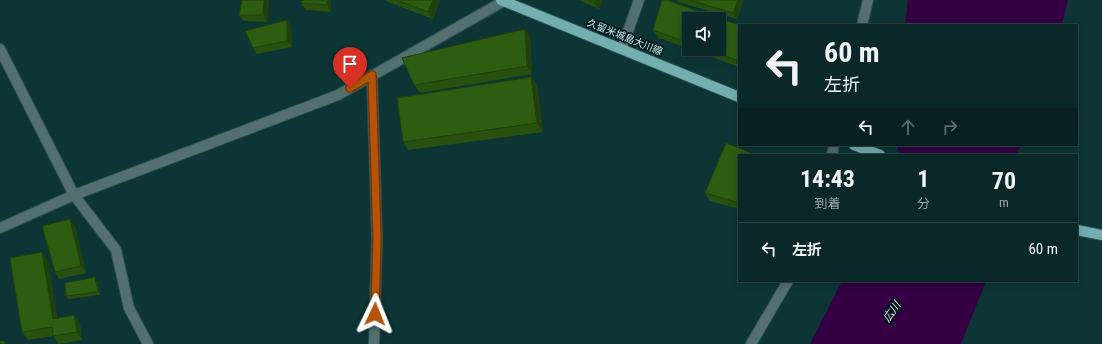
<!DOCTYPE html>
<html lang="ja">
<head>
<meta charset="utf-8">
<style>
	:root { --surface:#0a2828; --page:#183434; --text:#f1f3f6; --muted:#99a6a8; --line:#2a4445 }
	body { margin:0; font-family:"Roboto Condensed","Noto Sans JP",sans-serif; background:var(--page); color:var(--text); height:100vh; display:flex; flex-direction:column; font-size:15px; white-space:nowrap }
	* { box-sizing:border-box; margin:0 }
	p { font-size:13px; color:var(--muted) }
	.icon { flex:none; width:22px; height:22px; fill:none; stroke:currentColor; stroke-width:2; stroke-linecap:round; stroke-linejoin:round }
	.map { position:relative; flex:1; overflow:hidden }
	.panel { position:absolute; left:738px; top:154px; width:340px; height:128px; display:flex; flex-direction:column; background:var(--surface); border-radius:0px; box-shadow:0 2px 10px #0003,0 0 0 1px var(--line) }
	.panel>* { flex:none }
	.top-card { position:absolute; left:738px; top:24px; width:340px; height:122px; border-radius:0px; box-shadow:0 2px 10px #0003,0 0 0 1px var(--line); background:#0a2828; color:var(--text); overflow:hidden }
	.buttons { position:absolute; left:682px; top:12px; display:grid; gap:8px }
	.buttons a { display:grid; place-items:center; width:44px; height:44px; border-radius:0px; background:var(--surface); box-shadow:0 2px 10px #0003,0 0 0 1px var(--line); font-size:20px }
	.pin { position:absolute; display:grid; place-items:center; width:34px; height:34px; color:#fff; margin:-41px -17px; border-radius:50% 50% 50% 0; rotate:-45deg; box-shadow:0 0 4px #0007 }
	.pin .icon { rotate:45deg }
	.me { position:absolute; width:44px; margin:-22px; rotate:2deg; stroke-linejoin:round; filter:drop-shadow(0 0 3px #0008) }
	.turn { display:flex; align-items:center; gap:14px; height:84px; padding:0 20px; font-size:18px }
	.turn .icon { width:52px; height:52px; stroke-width:2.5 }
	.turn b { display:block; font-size:28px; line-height:34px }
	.lanes { display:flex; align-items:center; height:38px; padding:0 20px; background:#0003; justify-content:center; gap:20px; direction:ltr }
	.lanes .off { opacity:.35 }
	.eta { display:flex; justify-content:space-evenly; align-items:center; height:68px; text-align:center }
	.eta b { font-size:24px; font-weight:700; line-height:28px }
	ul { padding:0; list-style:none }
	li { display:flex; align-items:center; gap:12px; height:52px; padding:0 20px; border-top:1px solid var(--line) }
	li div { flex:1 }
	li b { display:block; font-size:15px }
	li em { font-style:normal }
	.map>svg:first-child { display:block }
	.water { fill:#340043 }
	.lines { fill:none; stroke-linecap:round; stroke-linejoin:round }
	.minor-casing { stroke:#2b5252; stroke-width:12 }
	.major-casing { stroke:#2b5252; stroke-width:12 }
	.minor { stroke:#536f6f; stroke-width:10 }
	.major { stroke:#73afb0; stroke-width:10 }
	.wall { fill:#28500f; fill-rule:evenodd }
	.shaded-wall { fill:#20410c }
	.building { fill:#2e5d11; stroke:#20410c }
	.route-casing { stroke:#753606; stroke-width:10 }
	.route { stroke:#b45309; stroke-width:7 }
	.labels { text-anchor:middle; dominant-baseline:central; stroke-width:3.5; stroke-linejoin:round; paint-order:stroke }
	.street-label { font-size:10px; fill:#caeded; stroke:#001b1c }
	.water-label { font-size:11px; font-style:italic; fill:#ecdff2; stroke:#001b1c }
</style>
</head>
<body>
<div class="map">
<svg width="1102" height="344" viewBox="0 0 1102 344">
	<rect width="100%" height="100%" fill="#0d3535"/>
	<path class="water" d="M908,0h160l-6,25h-157z
		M897,145h124l-5,10h-116z
		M842,281h144l-25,63h-151z"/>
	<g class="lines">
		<defs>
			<path id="minor" d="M862,25l6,-25
				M622,48l17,-48
				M0,49l74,146 42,55 13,58 19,36
				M372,75l5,163 -3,106
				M832,155l2,-10
				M0,228l74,-33 264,-100 166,-94
				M751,344l37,-63"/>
			<path id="major" d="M501,0l238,97
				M854,145l26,10
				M1077,230l25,5"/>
		</defs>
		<use href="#minor" class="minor-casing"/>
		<use href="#major" class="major-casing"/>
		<use href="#minor" class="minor"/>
		<use href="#major" class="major"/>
	</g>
	<path class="wall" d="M242,0h27l-2,22 -23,-1 -5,-6z
		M302,0h29v12l-25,-2 -5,-7z
		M386,0h54l-7,19 -45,-17z
		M579,0h24l-4,9z
		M662,0h4l73,25v42l-80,-29 -6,-8zM689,19h30v30h-30z
		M677,0h67l-7,19 -59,-17z
		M291,26l1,21 -35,7 -4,-6z
		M525,29l5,8 2,37 -112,19 -6,-8z
		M531,77l6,8 6,47 -135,18 -5,-8z
		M739,155v54l-29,-8 -5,-8z
		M75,226l11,47 -27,6 -4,-7z
		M48,261l9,57 17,-3 6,9 2,16 -23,4 -6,-8 -25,4 -6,-8z
		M97,280l3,15 -32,4 -2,-3z"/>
	<path class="shaded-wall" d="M264,0h5l-2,22 -4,-7z
		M327,0h4v12l-4,-7z
		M433,0h7l-7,19 -5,-7z
		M596,0h7l-4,9 -5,-6z
		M738,0h6l-7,19 -4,-6z
		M287,20l4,6 1,21 -5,-6z
		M525,29l5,8 2,37 -5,-8z
		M531,77l6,8 6,47 -6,-9z
		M70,219l5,7 11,47 -5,-7z
		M42,252l6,9 11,66 -6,-8z
		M95,277l2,3 3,15 -2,-3z
		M74,315l6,9 2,16 -5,-8z"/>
	<path class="building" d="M242,0h22l-1,15h-24z
		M302,0h25v5l-26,-2z
		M396,0h37l-5,12z
		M588,0h8l-2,3z
		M662,0h4l73,25v36l-33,-12h13v-30h-30v24l-36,-13z
		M689,0h49l-5,13z
		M287,20v21l-34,7 -8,-17z
		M525,29l2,37 -113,19 -12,-27z
		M531,77l6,46 -134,19 -6,-44z
		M726,143l31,12h-18v48l-34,-10z
		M70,219l11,47 -26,6 -13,-46z
		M42,252l11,67 21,-4 3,17 -24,4 -1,-9 -30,5 -12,-74z
		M95,277l3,15 -32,4 -1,-13z
		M0,341h5v3h-5z"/>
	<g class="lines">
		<defs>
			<path id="route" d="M350,88l22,-13 5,163 -2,76"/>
		</defs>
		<use href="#route" class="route-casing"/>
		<use href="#route" class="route"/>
	</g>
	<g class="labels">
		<g class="street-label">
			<text transform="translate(625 37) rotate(22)">久留米城島大川線</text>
		</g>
		<g class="water-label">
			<text transform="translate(892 312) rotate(-55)">広川</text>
		</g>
	</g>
</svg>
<div class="buttons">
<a><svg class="icon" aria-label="sound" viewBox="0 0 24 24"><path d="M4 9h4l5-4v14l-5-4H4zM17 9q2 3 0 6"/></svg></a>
</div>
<div class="pin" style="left:350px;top:88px;background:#d93025"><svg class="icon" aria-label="arrive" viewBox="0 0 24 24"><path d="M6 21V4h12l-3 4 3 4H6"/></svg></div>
<svg class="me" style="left:375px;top:314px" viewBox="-20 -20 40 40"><path d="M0-17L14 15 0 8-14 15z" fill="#b45309" stroke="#fff" stroke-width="4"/></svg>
<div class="top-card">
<div class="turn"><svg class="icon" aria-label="left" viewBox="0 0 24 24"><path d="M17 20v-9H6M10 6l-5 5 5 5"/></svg><div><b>60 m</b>左折</div></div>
<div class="lanes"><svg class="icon" aria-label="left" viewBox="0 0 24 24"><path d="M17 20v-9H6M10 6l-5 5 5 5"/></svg><svg class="icon off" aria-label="ahead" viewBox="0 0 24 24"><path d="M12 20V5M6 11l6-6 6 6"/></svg><svg class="icon off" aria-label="right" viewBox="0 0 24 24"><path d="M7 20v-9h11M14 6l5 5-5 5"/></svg></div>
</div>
<section class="panel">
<div class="eta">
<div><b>14:43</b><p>到着</p></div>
<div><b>1</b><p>分</p></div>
<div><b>70</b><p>m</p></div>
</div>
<ul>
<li><svg class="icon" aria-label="left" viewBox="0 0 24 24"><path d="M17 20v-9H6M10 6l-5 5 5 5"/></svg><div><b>左折</b></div><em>60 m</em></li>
</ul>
</section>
</div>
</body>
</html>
